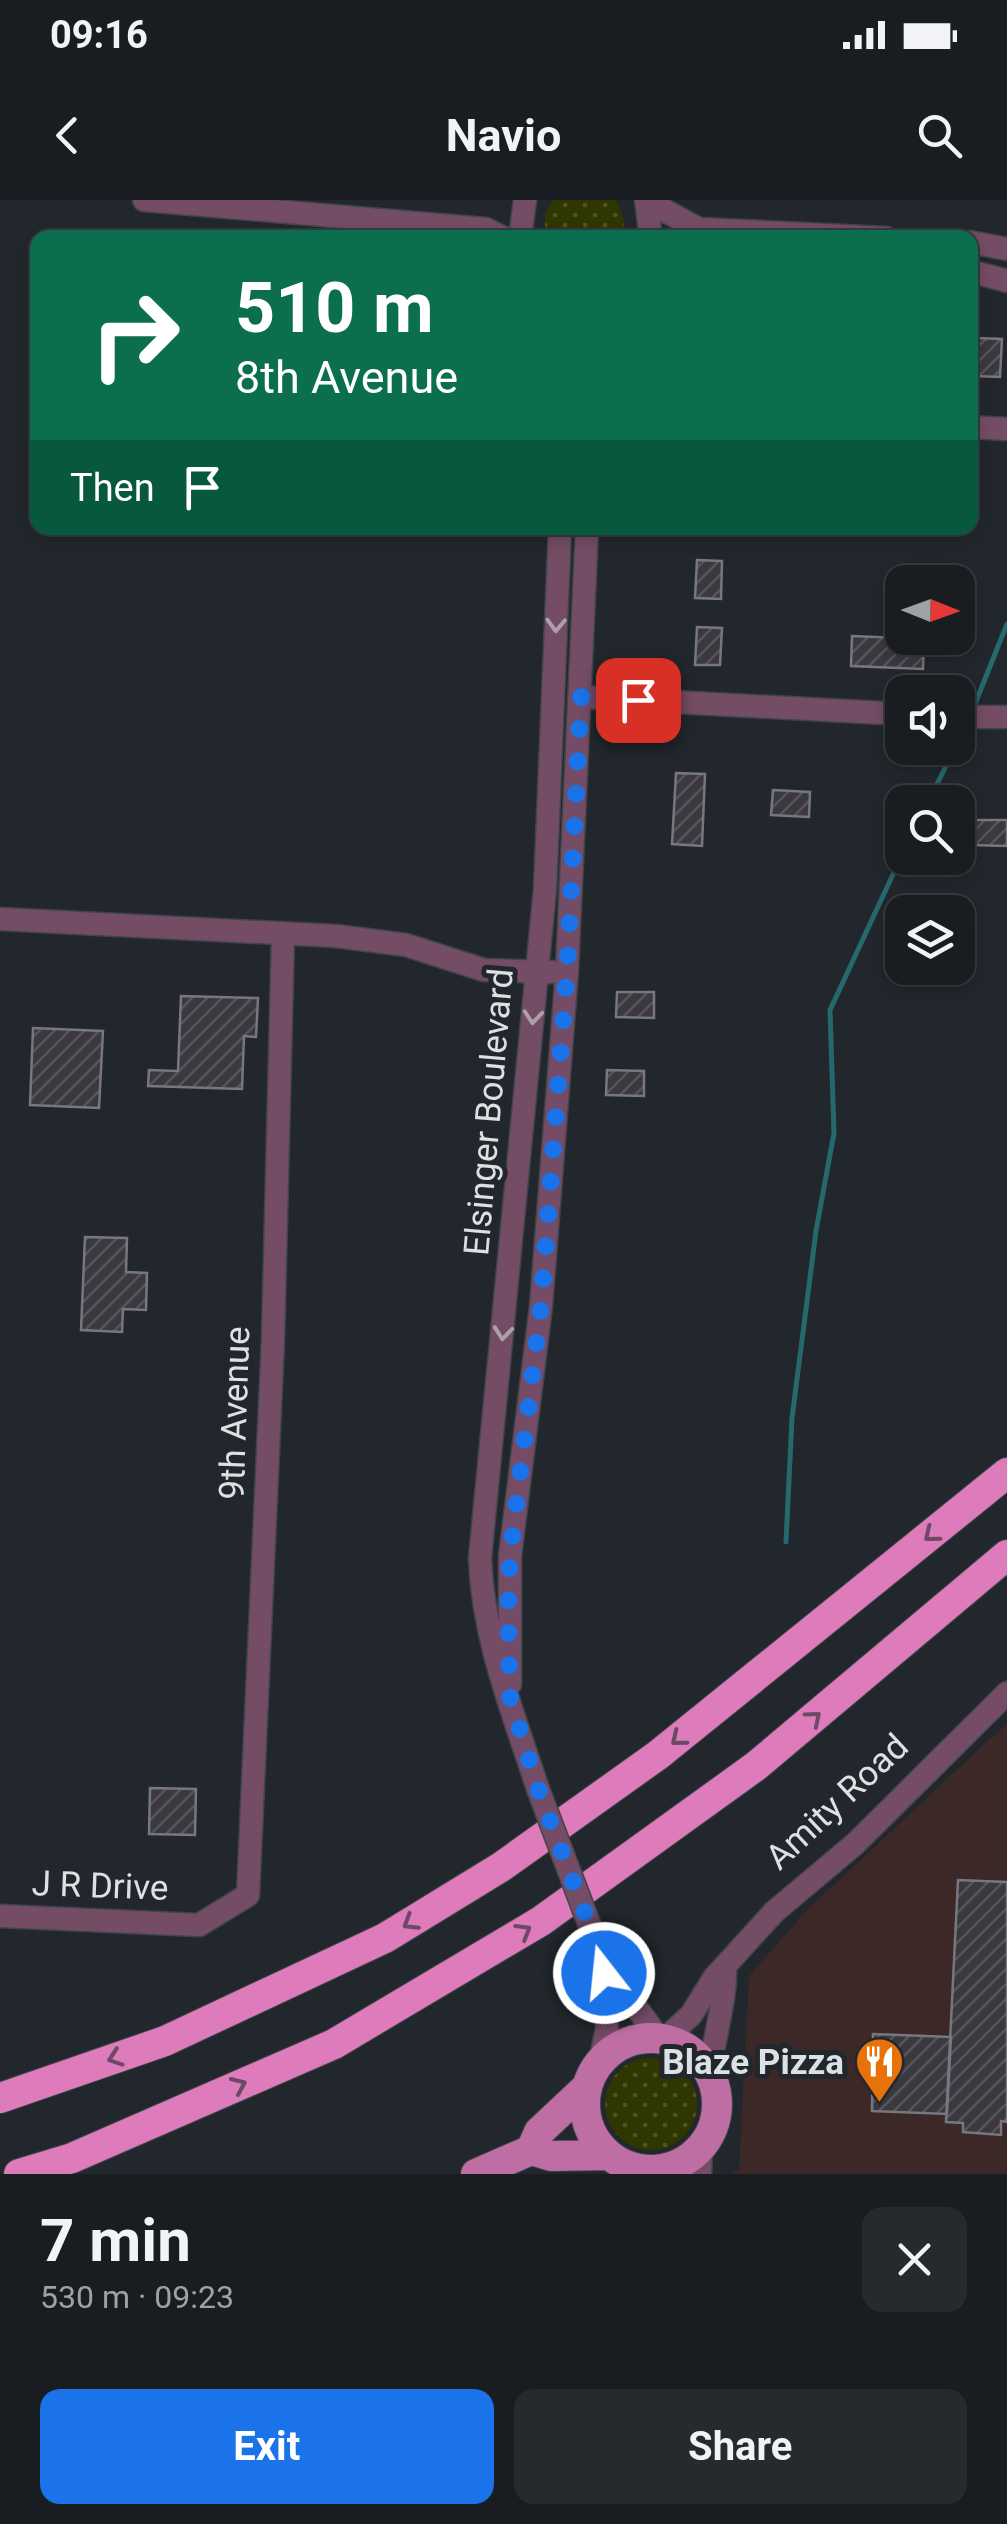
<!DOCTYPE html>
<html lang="en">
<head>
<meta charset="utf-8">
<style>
	:root { --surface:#191d21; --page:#262a2e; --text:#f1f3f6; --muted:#9fa2a5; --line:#373b3f; --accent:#1a73e8 }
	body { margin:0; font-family:Roboto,sans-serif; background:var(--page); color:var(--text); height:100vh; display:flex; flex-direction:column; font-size:38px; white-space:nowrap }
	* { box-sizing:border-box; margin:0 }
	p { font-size:32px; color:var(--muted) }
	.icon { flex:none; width:55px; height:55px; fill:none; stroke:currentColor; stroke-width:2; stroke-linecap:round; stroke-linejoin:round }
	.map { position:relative; height:1974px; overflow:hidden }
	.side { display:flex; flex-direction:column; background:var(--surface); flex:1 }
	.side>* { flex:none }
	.top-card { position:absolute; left:30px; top:30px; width:948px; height:305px; border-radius:20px; box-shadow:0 5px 15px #0003,0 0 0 2px var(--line); background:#0b6e4f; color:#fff; overflow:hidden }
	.needle { width:65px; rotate:91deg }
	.controls { position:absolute; left:885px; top:365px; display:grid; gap:20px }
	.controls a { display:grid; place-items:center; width:90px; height:90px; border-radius:20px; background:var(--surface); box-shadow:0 5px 15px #0003,0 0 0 2px var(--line); font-size:50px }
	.pin { position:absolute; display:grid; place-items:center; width:85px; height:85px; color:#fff; margin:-42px; border-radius:20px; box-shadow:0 5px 15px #0006 }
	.me { position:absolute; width:110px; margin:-55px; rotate:344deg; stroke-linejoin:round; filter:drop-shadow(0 0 8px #0008) }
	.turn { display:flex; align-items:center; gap:35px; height:210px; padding:0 40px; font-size:45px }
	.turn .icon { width:130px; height:130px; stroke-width:2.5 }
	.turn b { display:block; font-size:70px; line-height:85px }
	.then { display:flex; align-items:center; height:95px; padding:0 40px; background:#0003; gap:20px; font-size:38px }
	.round { display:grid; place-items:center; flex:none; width:105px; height:105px; border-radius:20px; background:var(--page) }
	.summary { display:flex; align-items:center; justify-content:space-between; height:170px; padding:0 40px }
	h1 { font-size:60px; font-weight:700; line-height:75px }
	.cta { display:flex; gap:20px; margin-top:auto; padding:20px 40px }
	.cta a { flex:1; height:115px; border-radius:20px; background:var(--accent); color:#fff; font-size:40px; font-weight:700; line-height:115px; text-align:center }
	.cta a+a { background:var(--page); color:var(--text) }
	.status { display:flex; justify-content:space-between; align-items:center; height:70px; padding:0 50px; background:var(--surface); direction:ltr }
	.status svg { height:28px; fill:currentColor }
	header { display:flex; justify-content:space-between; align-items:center; height:130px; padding:0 40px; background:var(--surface); font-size:45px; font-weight:700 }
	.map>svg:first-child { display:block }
	.commercial { fill:#3c2827 }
	.grass { fill:url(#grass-dots) }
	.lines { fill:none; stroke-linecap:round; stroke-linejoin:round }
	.stream { stroke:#25696d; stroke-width:5 }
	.building { fill:url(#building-hatch); stroke:#78767e; stroke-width:2.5 }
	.minor-casing { stroke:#3f4549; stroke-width:25 }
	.major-casing { stroke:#3f4549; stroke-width:32 }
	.highway-casing { stroke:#3f4549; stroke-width:32 }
	.minor { stroke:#744c65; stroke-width:22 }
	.major { stroke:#bf6ea3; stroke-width:30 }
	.highway { stroke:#dd7bbb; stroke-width:30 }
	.minor-bridge-casing { stroke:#3f4549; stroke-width:25; stroke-linecap:butt }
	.minor-bridge { stroke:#744c65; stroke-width:22 }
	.oneway { stroke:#ad9eab }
	.oneway2 { stroke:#6c4965 }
	.route { stroke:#1a73e8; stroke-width:18; stroke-dasharray:0 32.4 }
	.labels { text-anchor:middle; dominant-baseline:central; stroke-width:10; stroke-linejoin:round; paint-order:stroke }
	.street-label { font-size:35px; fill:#dce1e4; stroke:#21272c }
	.poi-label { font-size:35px; font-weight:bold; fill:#dce1e4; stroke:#21272c; text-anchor:end }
</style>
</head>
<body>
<div class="status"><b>09:16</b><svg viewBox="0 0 49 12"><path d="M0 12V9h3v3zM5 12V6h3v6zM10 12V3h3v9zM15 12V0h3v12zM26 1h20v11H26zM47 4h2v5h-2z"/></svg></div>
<header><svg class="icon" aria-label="back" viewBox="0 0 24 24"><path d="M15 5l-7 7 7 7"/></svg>Navio<svg class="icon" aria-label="search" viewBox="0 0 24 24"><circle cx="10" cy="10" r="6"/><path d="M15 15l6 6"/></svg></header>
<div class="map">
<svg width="1007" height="1974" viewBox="0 0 1007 1974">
	<defs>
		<pattern id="grass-dots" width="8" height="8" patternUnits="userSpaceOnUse" patternTransform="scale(2.5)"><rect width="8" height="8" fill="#303600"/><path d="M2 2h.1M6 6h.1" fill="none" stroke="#4d5325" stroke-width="1.8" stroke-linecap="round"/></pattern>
		<pattern id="building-hatch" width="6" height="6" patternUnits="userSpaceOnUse" patternTransform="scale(2.5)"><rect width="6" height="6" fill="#3b3940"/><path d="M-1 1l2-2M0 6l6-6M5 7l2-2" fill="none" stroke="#57555b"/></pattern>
	</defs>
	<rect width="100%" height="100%" fill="#21272c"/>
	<path class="commercial" d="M1007,1523v451h-275l7,-6 10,-192 59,-67z"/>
	<path class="grass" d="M553,0h63l8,20 -1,17h-78v-23z
		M605 1904a46 46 0 1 1 92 0a46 46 0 1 1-92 0Z"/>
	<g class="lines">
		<path class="stream" d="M975,504l32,-80
			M958,542l5,-11
			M928,602l27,-54
			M786,1342l6,-124 24,-187 18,-98 -4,-123 72,-155"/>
	</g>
	<path class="building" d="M977,138l25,1 -2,38 -25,-1z
		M697,360l25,1 -1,38 -26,-1z
		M697,427l25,1 -2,37h-25z
		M852,436l72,3 -1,30 -72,-3z
		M676,573l29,1 -3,72 -30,-2z
		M773,590l37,2 -1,25 -38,-2z
		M971,620h36v26l-37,-1z
		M617,792h37v26l-38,-1z
		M181,796l77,2 -2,39 -12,-1 -2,53 -94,-3 1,-16 29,1z
		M33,828l70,3 -4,77 -69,-3z
		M607,870l37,1v25l-38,-1z
		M85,1037l42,1 -1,34 21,1 -1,37 -23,-1 -1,23 -41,-2z
		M150,1588l46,1 -1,46 -46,-1z
		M958,1680l49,2v240l-6,-1v14l-38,-3v-9l-17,-1z
		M873,1834l78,3 -4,77 -75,-3z"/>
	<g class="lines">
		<defs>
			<path id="minor" d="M144,0l342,29 18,9
				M646,0l5,38
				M647,1l52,28 187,9
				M520,38l5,-38
				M970,42l37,7
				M970,71l37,10
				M970,227l37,2
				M581,497l321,17
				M958,517h49
				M0,719l336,17 70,9 78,25 68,2
				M510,1484v-128l31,-250 26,-335 20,-443
				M538,1589c-25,-77 -55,-149 -58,-231l65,-669 15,-361
				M0,1716l199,9 49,-30 25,-555 10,-406
				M604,1763l54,74
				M666,1838l25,-23 23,-37 60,-66 82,-69 151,-150
				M600,1862l7,-33 -3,-66
				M710,1872c3,-30 16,-73 15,-101
				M638,1969l5,5
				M700,1974l1,-26"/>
			<path id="major" d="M585 1904a66 66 0 1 1 132 0a66 66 0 1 1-132 0Z
				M531,1950l8,-18 48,-45
				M476,1974l55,-24 20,6 57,-1"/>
			<path id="highway" d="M0,1898l165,-57 220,-103 116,-71 157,-112 349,-282
				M19,1974l53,-16 262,-114 207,-123 215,-155 251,-211"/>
		</defs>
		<use href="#minor" class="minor-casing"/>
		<use href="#major" class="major-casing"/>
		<use href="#highway" class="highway-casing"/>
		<use href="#minor" class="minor"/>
		<use href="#major" class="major"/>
		<use href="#highway" class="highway"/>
		<defs>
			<path id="minor-bridge" d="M538,1589l66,174"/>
		</defs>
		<use href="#minor-bridge" class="minor-bridge-casing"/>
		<use href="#minor-bridge" class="minor-bridge"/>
	</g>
	<defs><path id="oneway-chevron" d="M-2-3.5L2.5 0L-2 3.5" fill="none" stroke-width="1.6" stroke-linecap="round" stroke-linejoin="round" transform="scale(2.5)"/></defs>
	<g class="oneway">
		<use href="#oneway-chevron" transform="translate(556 425) rotate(92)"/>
		<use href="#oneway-chevron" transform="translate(533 817) rotate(95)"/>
		<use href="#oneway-chevron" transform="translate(503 1133) rotate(96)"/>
	</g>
	<g class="oneway2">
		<use href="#oneway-chevron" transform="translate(931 1335) rotate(141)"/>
		<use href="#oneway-chevron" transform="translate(814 1518) rotate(-40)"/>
		<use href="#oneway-chevron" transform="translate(678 1539) rotate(141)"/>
		<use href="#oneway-chevron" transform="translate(410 1723) rotate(148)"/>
		<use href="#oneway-chevron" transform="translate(524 1731) rotate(-31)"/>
		<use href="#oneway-chevron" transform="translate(115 1858) rotate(161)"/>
		<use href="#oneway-chevron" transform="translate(239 1885) rotate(-24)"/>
	</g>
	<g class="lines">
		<path class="route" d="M604,1773v-10l-66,-174 -28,-92 -2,-83 2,-58 31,-250 26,-335 14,-274 57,3"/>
	</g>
	<defs>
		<symbol id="restaurant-pin" viewBox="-11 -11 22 30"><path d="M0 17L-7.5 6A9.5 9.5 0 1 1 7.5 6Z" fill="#e8710a" stroke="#21272c"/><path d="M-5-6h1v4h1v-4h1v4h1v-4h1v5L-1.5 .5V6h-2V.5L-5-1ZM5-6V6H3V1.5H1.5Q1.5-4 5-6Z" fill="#fff"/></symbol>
	</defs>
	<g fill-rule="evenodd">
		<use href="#restaurant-pin" x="852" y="1834" width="55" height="75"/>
	</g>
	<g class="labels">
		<g class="street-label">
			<text transform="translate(489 912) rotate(-85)">Elsinger Boulevard</text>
			<text transform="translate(235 1213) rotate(-88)">9th Avenue</text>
			<text transform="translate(837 1602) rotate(-43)">Amity Road</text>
			<text transform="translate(100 1686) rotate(2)">J R Drive</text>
		</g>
		<g class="poi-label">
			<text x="844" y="1862">Blaze Pizza</text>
		</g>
	</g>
</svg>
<div class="controls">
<a><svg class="needle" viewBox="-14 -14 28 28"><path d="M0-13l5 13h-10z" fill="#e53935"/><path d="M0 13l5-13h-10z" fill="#9fa2a5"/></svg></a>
<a><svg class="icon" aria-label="sound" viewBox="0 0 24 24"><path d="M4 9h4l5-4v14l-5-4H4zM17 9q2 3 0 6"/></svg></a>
<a><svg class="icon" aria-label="search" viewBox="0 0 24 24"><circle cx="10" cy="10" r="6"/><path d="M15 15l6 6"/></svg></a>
<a><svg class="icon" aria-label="layers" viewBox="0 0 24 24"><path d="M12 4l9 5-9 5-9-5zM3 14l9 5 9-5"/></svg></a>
</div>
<div class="pin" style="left:638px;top:500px;background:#d93025"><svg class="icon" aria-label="arrive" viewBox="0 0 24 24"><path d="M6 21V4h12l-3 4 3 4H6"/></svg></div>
<svg class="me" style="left:604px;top:1773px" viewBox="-20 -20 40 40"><circle r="17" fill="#1a73e8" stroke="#fff" stroke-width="3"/><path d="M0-11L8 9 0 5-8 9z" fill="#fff"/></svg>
<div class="top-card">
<div class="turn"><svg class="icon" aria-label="right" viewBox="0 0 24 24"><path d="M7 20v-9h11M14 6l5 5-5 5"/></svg><div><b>510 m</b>8th Avenue</div></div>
<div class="then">Then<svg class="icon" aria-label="arrive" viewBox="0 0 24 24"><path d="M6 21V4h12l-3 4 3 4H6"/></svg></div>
</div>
</div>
<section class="side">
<div class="summary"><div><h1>7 min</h1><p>530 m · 09:23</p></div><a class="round"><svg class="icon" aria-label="close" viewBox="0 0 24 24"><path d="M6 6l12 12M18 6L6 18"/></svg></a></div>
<div class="cta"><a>Exit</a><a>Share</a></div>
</section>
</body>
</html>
